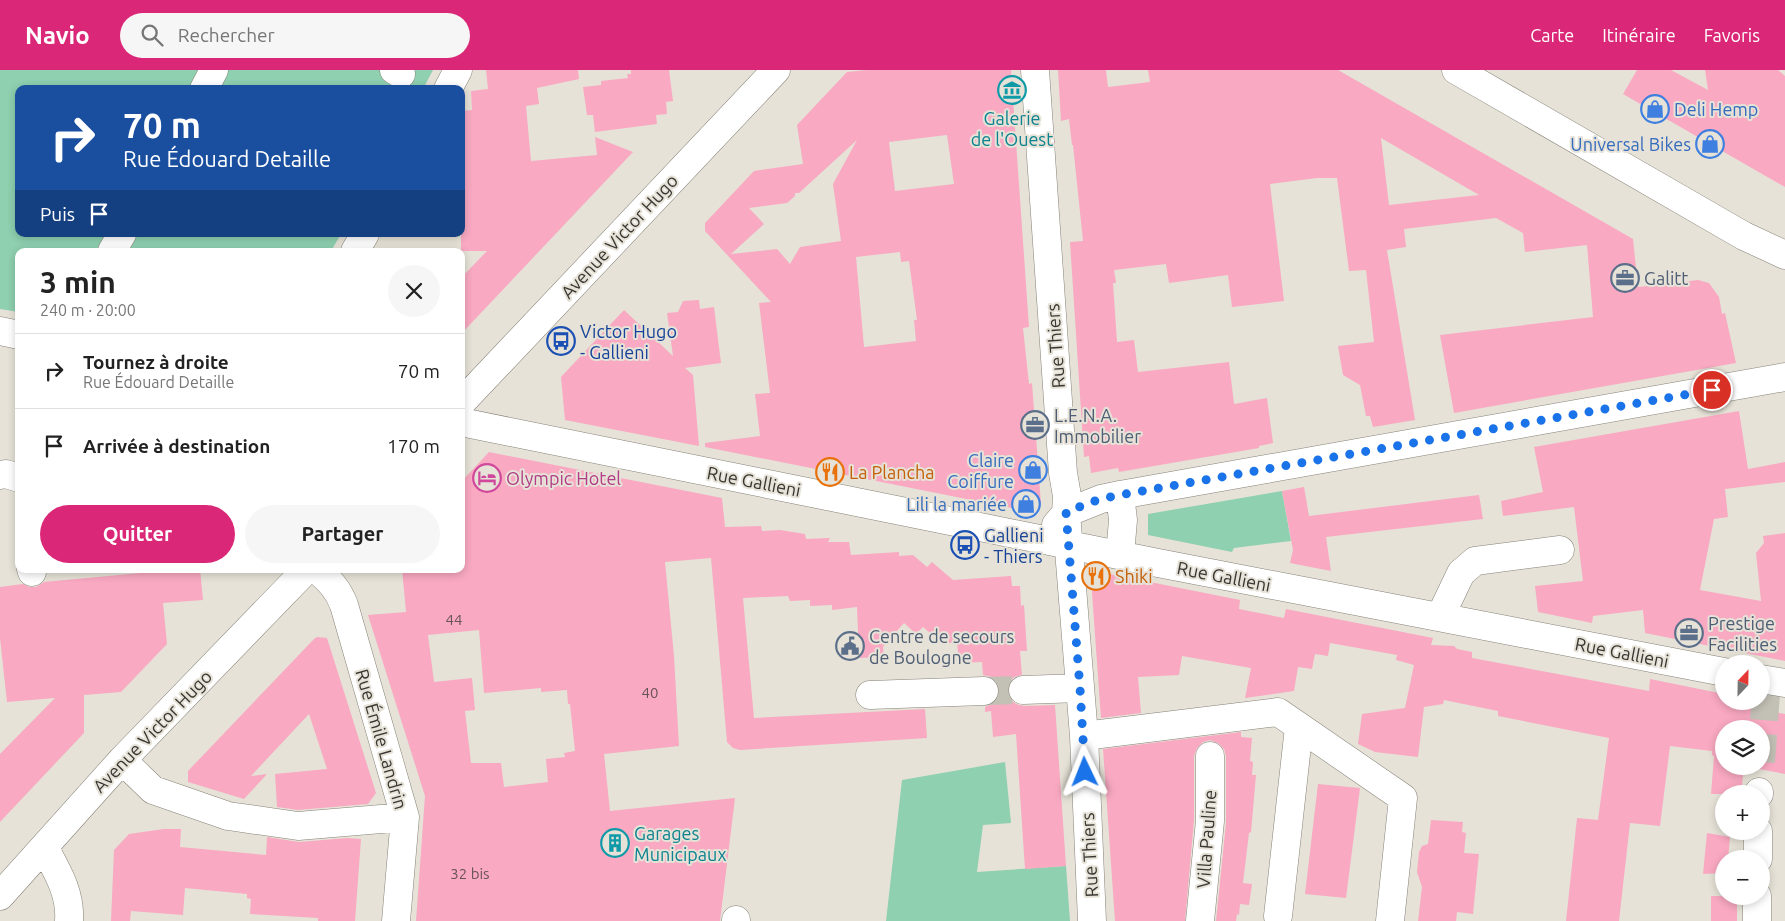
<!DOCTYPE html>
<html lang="fr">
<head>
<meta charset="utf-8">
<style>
	:root { --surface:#fff; --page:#f6f6f6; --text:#222; --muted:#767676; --line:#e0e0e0; --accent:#db2777 }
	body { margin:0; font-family:Ubuntu,sans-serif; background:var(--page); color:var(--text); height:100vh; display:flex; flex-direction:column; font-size:19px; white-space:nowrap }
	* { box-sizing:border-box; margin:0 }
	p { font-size:16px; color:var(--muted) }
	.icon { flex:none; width:28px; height:28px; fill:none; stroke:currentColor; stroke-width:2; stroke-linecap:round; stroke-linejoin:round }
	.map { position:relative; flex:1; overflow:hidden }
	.panel { position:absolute; left:15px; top:178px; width:450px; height:325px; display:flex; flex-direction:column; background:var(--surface); border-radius:10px; box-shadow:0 2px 8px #0003 }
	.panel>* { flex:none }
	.guide { position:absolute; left:15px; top:15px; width:450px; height:152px; border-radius:10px; box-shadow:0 2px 8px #0003; background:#1a4fa0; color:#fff; overflow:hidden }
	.needle { width:32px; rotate:22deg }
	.buttons { position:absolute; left:1715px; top:585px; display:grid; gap:10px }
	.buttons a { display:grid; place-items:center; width:55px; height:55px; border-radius:50%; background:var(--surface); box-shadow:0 2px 8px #0003; font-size:25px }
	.pin { position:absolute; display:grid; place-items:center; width:42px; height:42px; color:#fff; margin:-21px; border:2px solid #fff; border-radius:50%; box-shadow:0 1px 5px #0007 }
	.me { position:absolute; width:55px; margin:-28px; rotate:358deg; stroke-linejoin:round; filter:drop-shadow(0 0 4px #0008) }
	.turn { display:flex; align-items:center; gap:18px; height:105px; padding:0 25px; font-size:22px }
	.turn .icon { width:65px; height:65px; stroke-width:2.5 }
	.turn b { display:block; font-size:35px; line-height:42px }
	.then { display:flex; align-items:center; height:48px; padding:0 25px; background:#0003; gap:10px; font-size:19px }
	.round { display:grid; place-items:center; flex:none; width:52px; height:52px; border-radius:26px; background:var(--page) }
	.head { display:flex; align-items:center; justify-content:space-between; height:85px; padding:0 25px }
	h1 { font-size:30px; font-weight:700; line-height:38px }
	.primary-button { display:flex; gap:10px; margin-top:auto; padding:10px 25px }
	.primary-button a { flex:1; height:58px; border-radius:30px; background:var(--accent); color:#fff; font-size:20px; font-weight:700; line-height:58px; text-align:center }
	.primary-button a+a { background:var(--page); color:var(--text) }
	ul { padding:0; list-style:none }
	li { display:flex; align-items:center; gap:15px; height:75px; padding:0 25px; border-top:1px solid var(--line) }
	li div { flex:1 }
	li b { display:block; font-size:19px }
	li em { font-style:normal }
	header { display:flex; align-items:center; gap:30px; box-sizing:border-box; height:70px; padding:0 25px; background:var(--accent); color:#fff }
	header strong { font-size:24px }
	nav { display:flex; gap:28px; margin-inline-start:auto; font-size:18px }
	.search { width:350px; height:45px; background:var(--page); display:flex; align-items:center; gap:12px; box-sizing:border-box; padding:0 18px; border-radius:28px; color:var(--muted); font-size:19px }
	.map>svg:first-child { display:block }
	.green { fill:#8ed0b0 }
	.building { fill:#f9a9c2; fill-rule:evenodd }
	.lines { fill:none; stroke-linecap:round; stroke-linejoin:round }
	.minor-tunnel { stroke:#c3c0b6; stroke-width:28; stroke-dasharray:28 14; stroke-linecap:butt }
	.minor-casing { stroke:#868278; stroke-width:29 }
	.major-casing { stroke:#868278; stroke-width:29 }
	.minor { stroke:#fff; stroke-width:28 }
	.major { stroke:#fff; stroke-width:28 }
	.route { stroke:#1a73e8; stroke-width:9; stroke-dasharray:0 16.2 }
	.labels { text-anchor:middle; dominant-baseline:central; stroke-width:4; stroke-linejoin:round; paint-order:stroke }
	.number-label { font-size:15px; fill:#685356 }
	.shop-label { font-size:18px; fill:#366cbe; stroke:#e6e2d7; text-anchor:end }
	.culture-label { font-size:18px; fill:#0d838f; stroke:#e6e2d7 }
	.street-label { font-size:18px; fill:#383632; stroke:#e6e2d7 }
	.service-label { font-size:18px; fill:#4e5e75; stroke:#e6e2d7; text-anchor:start }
	.transit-label { font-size:18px; fill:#164399; stroke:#e6e2d7; text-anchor:start }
	.food-label { font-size:18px; fill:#c56008; stroke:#e6e2d7; text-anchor:start }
	.hotel-label { font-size:18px; fill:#b23c85; stroke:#e6e2d7; text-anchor:start }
</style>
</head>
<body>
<header>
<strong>Navio</strong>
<div class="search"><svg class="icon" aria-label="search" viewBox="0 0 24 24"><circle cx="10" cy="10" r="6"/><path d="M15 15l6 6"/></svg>Rechercher</div>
<nav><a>Carte</a><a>Itinéraire</a><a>Favoris</a></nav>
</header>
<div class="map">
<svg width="1785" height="851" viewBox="0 0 1785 851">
	<rect width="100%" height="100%" fill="#e6e2d7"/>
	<path class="green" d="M0,0h433l-10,19h-404v145h322l-10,17h-312v61l-19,-3z
		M1282,421l9,50 -57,7 -2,4 -84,-17v-21z
		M1005,692l6,61 -28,2 -6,47 89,-6 4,55h-184l16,-141z"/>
	<path class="building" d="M486,0h92l1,9 -42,9 2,16 -13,2 5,55 66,-6 -2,-18 38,15 -172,182v-56l26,-27h-26v-140l11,-1 -1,-19 17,-2z
		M631,0h38l4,31 -7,1 1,12 -11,1 1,9 -62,8 -2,-17h-6l-4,-28 18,-2v-4l27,-3 -1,-4h4z
		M867,0h144l18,257 -6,1 6,56 3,-1 9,121 -9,8 -327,-65v-4l55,-7 -5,-42 15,-1 -11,-90 12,-1 -66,-71v-8l49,-52 49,-7 -6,-39 50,-53zM947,65l7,49 -59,7 -6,-49zM857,70l-24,44 8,57 -41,6 -10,17 -13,-15 -46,5 33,-30 -15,-16 38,-5 8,-7v-3h4zM900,182l1,10 8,-1 8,59h-3l2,21 -52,6 -8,-90z
		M1058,0h48l2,17 42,-5 -2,-12h190l295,169 5,48 60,-7 11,3 10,14 3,17 3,-1 11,50 -282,50 -14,-78 153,-18 -6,-72 -62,7 -2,-19 -27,-15 -92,11 2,18 -19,3 28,170 -42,7 -3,-11h-4l-6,-31 -17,-10 -5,-29 36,-4 -8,-72 -17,1 -12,-93h-20l-47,6 14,117 -52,6 -4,-32 -59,8 -3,-19 -52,6 2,13h-3l4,59 17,-2 4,32 91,-10 5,42 33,-6 6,45 -14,3v2l-140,24 -1,-4 -27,5 -2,-17 -5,1 -14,-215 13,-1 -10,-96h-1l-3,-26 -8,2zM1381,68l98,57 -90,10z
		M1637,0h34l37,20 -3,-20h73l7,6v111l-162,-93z
		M699,230l1,9 14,-2 7,56 -36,5 8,7 6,71 -134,-26 -4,-43 63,-67 49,46 -6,-43 11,-1 5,-11z
		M1739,341l9,58 37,-7v20l-60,7 3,28 -14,2 -14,71 61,11 -5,-48 8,-10 -1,-7 22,-3v128l-140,-28 -2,-23 -50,6 -1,7 -54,-11 -3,-26 48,-5 -9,-74 -71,9 -2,-15 42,-9 -9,-45z
		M489,382l233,46 3,29 36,-1 1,5 18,-1 25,4 1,5 24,-1 -2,4h21l2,13 48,-3v4l14,-1 14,12 5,-5 21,18 58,-4 1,10h8l1,20 3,-1 3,46h-7l2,24 -8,2 -5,5 -2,9 3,8 6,5 8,2 31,-1 11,161 -41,3 -9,-135 -23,3 -2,-26 -6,1v-5l7,-3 6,-5 2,-8 -3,-8 -5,-6 -9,-2 -1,-13 -23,1 -2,-21 -14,2 -20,-17 -7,7 -12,-11 -21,24 1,10 -25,1 -2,-51 -25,3v-5l-22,1v-6l-20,1 -2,-5 -45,2 11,120 171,-9 2,29 -187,12 -7,-2 -6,-6 -16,-184 -46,4 9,94 5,90 -75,8 6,57 125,-13 -15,123h-304l9,-125 -57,-181 38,-3 -4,-43h59v-87zM479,560l5,63 57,-5v4l26,-2 1,14h2l5,47 -11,2 1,4 -19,2 2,23 -44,5 -3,-24h-30l-6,-52 10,-1 -3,-32 -38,4 -6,-47z
		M1304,417l5,29 170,-21 4,24 -157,18 5,34 -41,-8 3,-13 -11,-59z
		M183,499h17l3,31 -40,3 4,41 -46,48 -37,3v38l-84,89v-68l55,-56 -48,4 -7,-64v-51l23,-3 6,3h7l8,-5z
		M1100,502l140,28 -1,9 45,9 2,-9 147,29 -2,7 23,1 3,3 15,3v6l177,33 1,-12 74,15v7h24v6l37,7v60l-41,-8 -3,28h-30l3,-38 -2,-1v-4l-42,-5 -10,80 -30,-3 -11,98h-53l11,-103 21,2 11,-82 -111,-22v-5l-54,-11 -1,4 -19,3 -6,50 -43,-5 -17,-8 4,-30 43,-6 9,-43 -18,-5 1,-5 -67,-12 -2,13 -13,-2 -3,15 -14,-2 -4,24 -49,7 6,-30 -69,-12 -3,19 -41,2 3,36 -40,5 -10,-139zM1724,659h37v37h-37z
		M317,567l10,1 49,155 -8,11 -70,6 -21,-3 -2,-33 52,-5 -18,-55 -58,62 16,-2 -23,25 -56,-17v-11l126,-132z
		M1241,662v5l11,1 -2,23 3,1 -1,13h4l-5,57 -2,1 -6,50 9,1 -3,21 -9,-1 -1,11 -2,-1 -1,7h-20l10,-98v-67l-2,-7 -6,-6 -8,-3 -7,2 -6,6 -3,8v64l-9,101h-70l-12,-172z
		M1318,714l42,4 -14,110 -41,-4z
		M1431,750l32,2 -1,10 4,1 -2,20 15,1 -6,60 -16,-2 -1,9h-38l4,-34 -5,-15 2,-20 3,-6 6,-2z
		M164,759h17l-1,18 86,8 1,-18 32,5 48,-4 14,1 -6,82h-37v-3l-68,-4 1,-15 -4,-1v-4l-62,-6 -2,27 -52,-4 -1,10h-19l3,-71 15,-16z
		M1707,763l23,4 -2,22h-4v14l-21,1z
		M1711,826h26v25h-26z"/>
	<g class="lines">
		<path class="minor-tunnel" d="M984,621l39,-1
			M1761,692l6,-82"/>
		<defs>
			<path id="minor" d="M394,0l7,4
				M1035,0l28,403 4,23 -1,17 18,223 8,185
				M204,19l10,-19
				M448,19l10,-19
				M112,181l10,-17
				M355,181l10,-17
				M0,261l19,4
				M461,333l315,-333
				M461,352l697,141 566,109
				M0,405l6,-1 13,4
				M1056,455l10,-12 35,-14 19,-4 665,-118
				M1120,485l3,-35 -3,-25
				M31,499l1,3
				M316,499c13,11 22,20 28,36l61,212 -9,104
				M1440,547l21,-44 14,-12 85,-11
				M1761,609l24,4
				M1023,620l57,-2
				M870,625l114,-4
				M1084,666l194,-24 125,86 -13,123
				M122,690l31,30 75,26 70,10 107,-9
				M1759,724v-2
				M44,777c13,24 27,46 25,74
				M1758,789v-28
				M0,826l122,-136 185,-191
				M1278,846l21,-189
				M736,851v-1
				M1200,851l10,-100v-65
				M1757,851v-25"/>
			<path id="major" d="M1456,0l288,166 41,19"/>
		</defs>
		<use href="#minor" class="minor-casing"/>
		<use href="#major" class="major-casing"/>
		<use href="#minor" class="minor"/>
		<use href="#major" class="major"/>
	</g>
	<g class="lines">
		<path class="route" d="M1085,702l-5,-84 -14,-176 34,-13 20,-4 592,-105"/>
	</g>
	<defs>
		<symbol id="museum-ring" viewBox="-11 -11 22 22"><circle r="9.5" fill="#e6e2d7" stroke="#0f9aa8" stroke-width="1.5"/><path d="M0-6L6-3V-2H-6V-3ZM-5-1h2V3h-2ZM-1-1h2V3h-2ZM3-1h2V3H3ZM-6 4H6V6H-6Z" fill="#0f9aa8"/></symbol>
		<symbol id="shop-ring" viewBox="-11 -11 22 22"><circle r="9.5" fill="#e6e2d7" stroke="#3f7fe0" stroke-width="1.5"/><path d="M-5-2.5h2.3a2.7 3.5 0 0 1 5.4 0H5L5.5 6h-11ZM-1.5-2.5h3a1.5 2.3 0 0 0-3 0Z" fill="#3f7fe0"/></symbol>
		<symbol id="office-ring" viewBox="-11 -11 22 22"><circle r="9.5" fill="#e6e2d7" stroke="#5c6f8a" stroke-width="1.5"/><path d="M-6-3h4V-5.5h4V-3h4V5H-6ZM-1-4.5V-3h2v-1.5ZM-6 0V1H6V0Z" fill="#5c6f8a"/></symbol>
		<symbol id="bus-ring" viewBox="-11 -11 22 22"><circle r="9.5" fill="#e6e2d7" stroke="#1a4fb4" stroke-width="1.5"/><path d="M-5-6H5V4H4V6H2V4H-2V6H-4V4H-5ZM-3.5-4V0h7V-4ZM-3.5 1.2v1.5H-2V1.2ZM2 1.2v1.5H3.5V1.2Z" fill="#1a4fb4"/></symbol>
		<symbol id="restaurant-ring" viewBox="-11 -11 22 22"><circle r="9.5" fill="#e6e2d7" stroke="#e8710a" stroke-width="1.5"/><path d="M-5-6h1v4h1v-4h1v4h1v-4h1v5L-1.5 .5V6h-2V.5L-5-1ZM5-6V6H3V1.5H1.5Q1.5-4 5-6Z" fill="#e8710a"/></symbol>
		<symbol id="hotel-ring" viewBox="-11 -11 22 22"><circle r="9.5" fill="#e6e2d7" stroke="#d1479c" stroke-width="1.5"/><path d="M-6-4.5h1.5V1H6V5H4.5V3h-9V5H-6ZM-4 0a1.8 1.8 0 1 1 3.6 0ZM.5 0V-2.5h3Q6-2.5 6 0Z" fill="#d1479c"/></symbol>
		<symbol id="civic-ring" viewBox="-11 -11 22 22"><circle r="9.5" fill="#e6e2d7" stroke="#5c6f8a" stroke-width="1.5"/><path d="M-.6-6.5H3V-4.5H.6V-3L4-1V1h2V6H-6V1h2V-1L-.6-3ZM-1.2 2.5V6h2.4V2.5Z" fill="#5c6f8a"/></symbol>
		<symbol id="building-ring" viewBox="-11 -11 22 22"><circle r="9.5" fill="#e6e2d7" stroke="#0f9aa8" stroke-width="1.5"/><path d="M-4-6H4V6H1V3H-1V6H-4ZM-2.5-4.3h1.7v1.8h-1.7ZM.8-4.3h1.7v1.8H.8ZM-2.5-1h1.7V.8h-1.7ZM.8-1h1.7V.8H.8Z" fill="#0f9aa8"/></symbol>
	</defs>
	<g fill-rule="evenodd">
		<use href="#museum-ring" x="996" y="4" width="32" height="32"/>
		<use href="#shop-ring" x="1639" y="23" width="32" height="32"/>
		<use href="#shop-ring" x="1694" y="58" width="32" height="32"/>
		<use href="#office-ring" x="1609" y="192" width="32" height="32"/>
		<use href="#bus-ring" x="545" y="255" width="32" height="32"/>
		<use href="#office-ring" x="1019" y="339" width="32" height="32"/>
		<use href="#shop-ring" x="1017" y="384" width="32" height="32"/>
		<use href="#restaurant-ring" x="814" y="386" width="32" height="32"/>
		<use href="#hotel-ring" x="471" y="392" width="32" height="32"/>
		<use href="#shop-ring" x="1010" y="418" width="32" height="32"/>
		<use href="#bus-ring" x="949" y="459" width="32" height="32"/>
		<use href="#restaurant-ring" x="1080" y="490" width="32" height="32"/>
		<use href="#office-ring" x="1673" y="547" width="32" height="32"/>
		<use href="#civic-ring" x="834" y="560" width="32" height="32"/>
		<use href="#building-ring" x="599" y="757" width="32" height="32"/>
	</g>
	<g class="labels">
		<g class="number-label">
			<text x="454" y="549">44</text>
			<text x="650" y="622">40</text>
			<text x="470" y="803">32 bis</text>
		</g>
		<g class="shop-label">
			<text x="1674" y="39" text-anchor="start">Deli Hemp</text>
			<text x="1691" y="74">Universal Bikes</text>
			<text x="1014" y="390">Claire<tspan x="1014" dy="21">Coiffure</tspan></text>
			<text x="1007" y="434">Lili la mariée</text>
		</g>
		<g class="culture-label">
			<text x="1012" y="48">Galerie<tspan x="1012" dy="21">de l'Ouest</tspan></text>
			<text x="634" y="763" text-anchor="start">Garages<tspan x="634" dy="21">Municipaux</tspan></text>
		</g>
		<g class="street-label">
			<text transform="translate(619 166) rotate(-47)">Avenue Victor Hugo</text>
			<text transform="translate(1055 276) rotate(-94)">Rue Thiers</text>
			<text transform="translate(754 411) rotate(11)">Rue Gallieni</text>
			<text transform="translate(1224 506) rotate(11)">Rue Gallieni</text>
			<text transform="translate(1622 582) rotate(11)">Rue Gallieni</text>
			<text transform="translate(152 661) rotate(-46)">Avenue Victor Hugo</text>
			<text transform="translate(382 669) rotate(74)">Rue Émile Landrin</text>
			<text transform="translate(1206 769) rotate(-86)">Villa Pauline</text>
			<text transform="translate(1089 785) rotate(-93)">Rue Thiers</text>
		</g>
		<g class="service-label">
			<text x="1644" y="208">Galitt</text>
			<text x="1054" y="345">L.E.N.A.<tspan x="1054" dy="21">Immobilier</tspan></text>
			<text x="1708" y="553">Prestige<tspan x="1708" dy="21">Facilities</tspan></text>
			<text x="869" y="566">Centre de secours<tspan x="869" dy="21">de Boulogne</tspan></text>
		</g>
		<g class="transit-label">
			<text x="580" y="261">Victor Hugo<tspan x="580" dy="21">- Gallieni</tspan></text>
			<text x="984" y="465">Gallieni<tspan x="984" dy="21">- Thiers</tspan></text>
		</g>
		<g class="food-label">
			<text x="849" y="402">La Plancha</text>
			<text x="1115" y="506">Shiki</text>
		</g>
		<g class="hotel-label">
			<text x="506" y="408">Olympic Hotel</text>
		</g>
	</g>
</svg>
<div class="buttons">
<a><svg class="needle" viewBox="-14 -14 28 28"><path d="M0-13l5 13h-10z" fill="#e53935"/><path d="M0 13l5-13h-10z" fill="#767676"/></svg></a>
<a><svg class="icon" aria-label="layers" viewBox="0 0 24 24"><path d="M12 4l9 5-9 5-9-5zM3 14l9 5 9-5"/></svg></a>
<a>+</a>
<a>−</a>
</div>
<div class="pin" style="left:1712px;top:320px;background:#d93025"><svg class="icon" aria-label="arrive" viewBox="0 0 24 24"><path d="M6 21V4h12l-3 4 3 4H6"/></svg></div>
<svg class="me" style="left:1085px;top:702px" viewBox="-20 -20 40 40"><path d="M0-17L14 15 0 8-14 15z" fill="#1a73e8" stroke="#fff" stroke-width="4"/></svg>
<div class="guide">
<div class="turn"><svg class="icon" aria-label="right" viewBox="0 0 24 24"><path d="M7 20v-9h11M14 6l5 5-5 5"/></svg><div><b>70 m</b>Rue Édouard Detaille</div></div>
<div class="then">Puis<svg class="icon" aria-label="arrive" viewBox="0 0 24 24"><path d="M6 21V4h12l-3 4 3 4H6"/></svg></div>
</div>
<section class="panel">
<div class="head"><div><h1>3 min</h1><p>240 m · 20:00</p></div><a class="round"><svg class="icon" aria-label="close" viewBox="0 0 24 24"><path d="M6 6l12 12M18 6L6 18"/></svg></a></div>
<ul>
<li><svg class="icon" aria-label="right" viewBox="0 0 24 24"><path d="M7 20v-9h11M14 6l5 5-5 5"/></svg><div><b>Tournez à droite</b><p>Rue Édouard Detaille</p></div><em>70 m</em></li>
<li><svg class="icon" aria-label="arrive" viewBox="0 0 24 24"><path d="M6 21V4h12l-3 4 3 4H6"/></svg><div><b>Arrivée à destination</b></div><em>170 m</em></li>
</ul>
<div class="primary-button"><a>Quitter</a><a>Partager</a></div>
</section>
</div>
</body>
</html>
